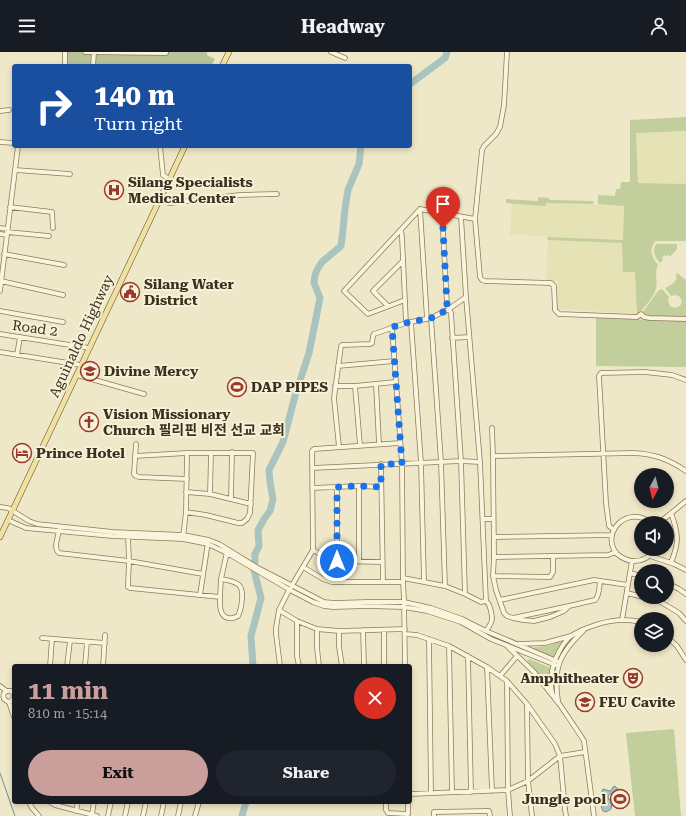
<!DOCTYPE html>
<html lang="en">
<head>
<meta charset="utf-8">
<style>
	:root { --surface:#171b24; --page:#20242c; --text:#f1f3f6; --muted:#9ea1a6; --accent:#ca9f9b }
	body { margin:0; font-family:"Roboto Serif","Noto Sans KR",serif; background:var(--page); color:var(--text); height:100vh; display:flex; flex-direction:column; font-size:15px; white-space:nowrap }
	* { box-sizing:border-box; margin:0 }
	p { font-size:13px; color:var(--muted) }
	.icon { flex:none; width:22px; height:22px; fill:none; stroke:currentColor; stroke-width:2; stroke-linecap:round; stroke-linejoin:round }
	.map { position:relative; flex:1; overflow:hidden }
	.side { position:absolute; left:12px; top:612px; width:400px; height:140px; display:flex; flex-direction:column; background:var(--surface); border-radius:4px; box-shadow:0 2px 6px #0003 }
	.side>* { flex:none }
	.banner { position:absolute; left:12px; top:12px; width:400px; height:84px; border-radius:4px; box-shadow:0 2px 6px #0003; background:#1a4fa0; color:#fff; overflow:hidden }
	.needle { width:26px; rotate:187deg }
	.tools { position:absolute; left:634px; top:416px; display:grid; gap:8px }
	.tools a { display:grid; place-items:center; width:40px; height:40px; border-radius:50%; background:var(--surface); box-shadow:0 2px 6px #0003; font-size:20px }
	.pin { position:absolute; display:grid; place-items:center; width:34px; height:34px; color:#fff; margin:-41px -17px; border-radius:50% 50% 50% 0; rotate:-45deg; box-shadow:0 0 4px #0007 }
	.pin .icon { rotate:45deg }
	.me { position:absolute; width:44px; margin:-22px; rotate:0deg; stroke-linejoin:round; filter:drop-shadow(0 0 3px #0008) }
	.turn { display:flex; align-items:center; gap:14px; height:84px; padding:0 16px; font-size:18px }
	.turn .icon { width:52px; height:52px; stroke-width:2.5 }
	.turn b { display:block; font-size:28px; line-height:34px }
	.round { display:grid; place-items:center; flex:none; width:42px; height:42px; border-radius:21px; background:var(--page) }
	.headline { display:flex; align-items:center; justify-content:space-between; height:68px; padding:0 16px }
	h1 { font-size:24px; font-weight:700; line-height:30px; color:var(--accent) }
	.button { display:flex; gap:8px; margin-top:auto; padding:8px 16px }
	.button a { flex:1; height:46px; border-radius:24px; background:var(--accent); color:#111; font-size:16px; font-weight:700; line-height:46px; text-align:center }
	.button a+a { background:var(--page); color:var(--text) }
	header { display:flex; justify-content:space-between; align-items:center; height:52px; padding:0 16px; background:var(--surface); font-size:18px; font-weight:700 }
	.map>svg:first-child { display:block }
	.farmland { fill:#e5e2b5 }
	.green { fill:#c2ce9b }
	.cemetery { fill:#b9c39a }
	.water { fill:#a9c3be; stroke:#6f928d }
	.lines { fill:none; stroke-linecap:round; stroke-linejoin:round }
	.stream { stroke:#6f928d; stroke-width:1 }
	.river { stroke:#a9c3be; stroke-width:7 }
	.minor-casing { stroke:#8b7b5c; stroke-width:5.5 }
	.major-casing { stroke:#594830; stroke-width:6 }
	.minor { stroke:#f9f4db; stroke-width:4 }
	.major { stroke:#f1e1a0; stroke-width:5 }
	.route { stroke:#1a73e8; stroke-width:7; stroke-dasharray:0 12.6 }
	.labels { text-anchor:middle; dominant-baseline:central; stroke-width:4; stroke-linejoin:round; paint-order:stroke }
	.poi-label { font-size:14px; font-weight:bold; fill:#3c3020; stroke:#f6f1d7; text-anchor:start }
	.street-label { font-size:14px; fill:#3c3020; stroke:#f6f1d7 }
</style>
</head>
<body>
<header><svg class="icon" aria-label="menu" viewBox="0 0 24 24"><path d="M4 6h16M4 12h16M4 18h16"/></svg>Headway<svg class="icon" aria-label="person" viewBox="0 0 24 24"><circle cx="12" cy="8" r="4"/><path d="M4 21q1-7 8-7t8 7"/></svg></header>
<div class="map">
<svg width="686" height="764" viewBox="0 0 686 764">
	<rect width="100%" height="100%" fill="#efe8c8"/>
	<path class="farmland" d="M686,79v53l-48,-1 -2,-50z
		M512,151l33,3 1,-3 78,2 -1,35 -76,-3v-1l-37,-1z
		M548,188l74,3 1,28 12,1 2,42 -80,-5 1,-28 -12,-1z"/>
	<path class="green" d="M686,65v14l-50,2 2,50 48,1v57h-31c-6,9 -4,15 3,24 -4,7 0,15 -2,23 -1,8 -13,20 -18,27l-1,-1 -2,-42h-12l-1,-29 -74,-3 -1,-3 76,3 1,-34 -26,-2v-9l17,1 1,-7h4l1,-7h9v-62z
		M538,145l10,1 2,2 44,1 -1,3 -47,-1v3l-40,-3v-4l32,2z
		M656,192h21v5l-7,8 -2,-2 -2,1 -2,-1 -2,3 1,2 -3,3c-5,-6 -8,-11 -4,-19z
		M677,221l9,7v37c-12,0 -34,1 -44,-4l16,-22 4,-2 7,8 -1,4 2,5 5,2 5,-2 2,-4 -2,-5 -4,-2 -5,1 -6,-8c6,-3 13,-6 11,-13z
		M596,266l90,3v46l-90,-1z
		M559,590h2l1,2 -9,15 -19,-8 -1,-3 2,-1 13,-1z
		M529,607l22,9 -1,17 -3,-1 -18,-21 -2,-3z
		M674,677l7,87h-46l-9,-83z"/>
	<path class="cemetery" d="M63,0h144v3l8,4 -4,7h-148z"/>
	<path class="water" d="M615,734l3,3 -1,5 -1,1 -5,-2 -3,3 1,4 7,-1 4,-4h3c2,3 2,6 0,9 -4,1 -7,-1 -11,0l-1,5 -5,3 -3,-1c-3,-6 -1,-9 1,-14 -1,-3 -3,-5 -1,-8l7,2h1l2,-4z"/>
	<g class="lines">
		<path class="stream" d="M0,721l15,43"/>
		<path class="river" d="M410,32l35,-26 2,-6
			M255,510v-8l4,-8 -1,-16 6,-11 6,-8 3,-12 -3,-17 -1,-12 14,-28 12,-46 14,-43 11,-55 -6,-15 1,-8 2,-5 5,-8 19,-16 1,-7 3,-30 3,-19 11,-26 2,-18
			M253,614l-2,-30 10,-38 -7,-28
			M242,764l4,-14"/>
		<defs>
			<path id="minor" d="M85,0l81,1v-1
				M331,0l14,6
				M507,0l-3,53 -4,22 -4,7 -12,12 -2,4 -7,69 5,58 2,3 3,1 66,2 3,3 1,24 4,4 78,3 4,-3 3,3 6,1 36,1
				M65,14v-14
				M93,14l1,-14
				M0,59l9,-1
				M0,90l14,1
				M160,94l3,29 6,4
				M15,118l55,4
				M160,146l6,4 4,1 70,-8 37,-1
				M10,155l42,5 1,16
				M420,157l7,110
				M420,157l55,10
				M442,161l5,92 4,8 10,148 4,133
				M461,165l5,80 14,165 6,139c4,3 6,13 6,18 0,4 -4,9 -6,12
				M0,176l8,1
				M401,178l1,7 4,86
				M7,180l42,4
				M0,182l7,1
				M4,202l60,11
				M1,229l62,14
				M0,239l18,-145
				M405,248l-37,14 -24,-23 76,-82
				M388,254l-15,-15 30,-30
				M0,259l63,11
				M431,266l10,144 4,124
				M411,270l10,141 3,119
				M392,275l10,137 1,118 1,17 1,67
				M0,282l89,14
				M452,286l17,-1
				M0,300l81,13
				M17,303l3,-18
				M338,314l56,-5
				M77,323l67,19
				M376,332l3,60
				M335,334h20l40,-4
				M355,334l5,59
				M492,376l1,28 1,101 -1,19 3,14 8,23 3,3 6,2 10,2 11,1 16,-4 14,-6 5,-5 -56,12
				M136,392l-2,30 2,2 3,1 48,2
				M339,395l-5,-49 7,-52 1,-1 28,-1 2,-1 1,-7 1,-2 32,-11 25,-5 18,-9 17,-12
				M135,404l52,-3h66l-3,60 -3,6 -5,4h-4l-32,-8 -20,-3
				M493,404l140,-3c22,1 35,6 53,18
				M381,412l2,118
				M312,416l149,-7 19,1
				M312,436l47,-2 22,1
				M186,440l24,2 41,10
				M210,442l1,-41
				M231,447l1,-47
				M0,455l8,1 21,13 8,3 76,8 70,3 26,5 10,4 39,24 66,34 11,1 32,-1h37l27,6 31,11 24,12 73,31
				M671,461c8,22 8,29 0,50
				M483,467h10
				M8,468l18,8 86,8 71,3 25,5 19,9 34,20 29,17 23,12 11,4 9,1 34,-1 37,1 23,4 34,11 30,17 67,27
				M651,471c-22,-19 -52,9 -34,31 5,4 11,7 17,7 9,0 16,-4 21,-12
				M659,471l27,-22
				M59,478c-1,8 -6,18 0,23l70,8 74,13
				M614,478l-5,-4 -3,-23 -7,-127 2,-3 44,-1 27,3 14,5
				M128,484l1,25 -1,24v2l2,1 90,9 1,-18 6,-27
				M183,485l3,-25 1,-59
				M494,485l118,-2
				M313,498l17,10 7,1 45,1
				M650,504l24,8 12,6
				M494,505l114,-2 8,-3
				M337,509v-74
				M359,509v-75
				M303,515l20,12 9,3h71
				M630,521l11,3
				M493,524l57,1 3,-5v-16
				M403,526l42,8 20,8 16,8 5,-1
				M667,531l12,6 7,5
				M627,541l32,8 20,12 7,8
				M200,543l8,-53
				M220,545c0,8 -1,19 8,21 4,1 6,0 10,-2 3,-6 7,-25 1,-31 -4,-4 -13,-5 -18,-6
				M500,548l94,-20 34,5
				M569,554l26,-6c5,-5 4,-12 5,-19
				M279,558l18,11 20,8 22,2 66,-2
				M622,568l10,-59
				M297,569v35l2,10
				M317,577v19l2,18
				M363,578l1,36
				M384,578v36
				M339,579v16l3,19
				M405,582l12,1 32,11 38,21 20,14 20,23 28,40 5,12 5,53 1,7
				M667,585l10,9 9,14
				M42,586l63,5
				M429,587l2,154
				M519,592l26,-1 26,-7
				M449,594l3,146
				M508,595l26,25 18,23
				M468,604l3,136
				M50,614l2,-27
				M67,614l3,-25
				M85,614l2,-24
				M103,614l2,-31
				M280,614l-4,-32v-6l3,-18 9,-18 25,-42 -1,-99 2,-2 86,-6
				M487,615l5,124
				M500,624l17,-20
				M507,629l1,109 2,26
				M0,634l5,4 2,1
				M14,642l-3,-3c-6,-1 -9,3 -7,8l4,3 3,-1 3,-3
				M558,649c-5,-33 1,-47 25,-70
				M9,650l5,15
				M527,653l1,76 4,35
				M410,742l98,-4 20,-9 32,-25 25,-4
				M29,750l3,6 7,8
				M50,750l5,3 42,11
				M386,750v8l2,3 20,1v-12
				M76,759l2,-9
				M92,762l2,-12
				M108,764l3,-14
				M125,764l3,-14
				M143,764l3,-14
				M161,764l3,-14
				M178,764l3,-14
				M195,764l4,-14
				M434,764v-4l52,-1h3l1,5
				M594,764l-10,-75c-8,-13 -16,-24 -24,-36 -2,-3 -6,-6 -7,-10 -3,-7 -2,-17 -1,-24 2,-11 10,-28 19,-35 3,-2 7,-4 11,-6 19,-8 38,-13 59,-8"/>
			<path id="major" d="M222,14l7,-14
				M0,485l185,-391"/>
		</defs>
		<use href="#minor" class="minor-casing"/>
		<use href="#major" class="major-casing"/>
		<use href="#minor" class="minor"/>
		<use href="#major" class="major"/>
	</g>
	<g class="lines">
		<path class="route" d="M337,509v-74l22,-1 22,1v-23h21l-10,-137 14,-4 25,-5 18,-9 -2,-4 -4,-77"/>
	</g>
	<defs>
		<symbol id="hospital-ring" viewBox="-11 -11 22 22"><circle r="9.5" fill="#f6f1d7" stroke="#9b382c" stroke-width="1.5"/><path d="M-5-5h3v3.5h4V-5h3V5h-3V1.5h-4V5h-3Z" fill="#9b382c"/></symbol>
		<symbol id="civic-ring" viewBox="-11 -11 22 22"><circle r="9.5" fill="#f6f1d7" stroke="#9b382c" stroke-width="1.5"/><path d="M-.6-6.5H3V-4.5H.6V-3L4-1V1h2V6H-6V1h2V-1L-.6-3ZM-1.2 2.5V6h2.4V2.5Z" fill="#9b382c"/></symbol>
		<symbol id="university-ring" viewBox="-11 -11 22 22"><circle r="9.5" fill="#f6f1d7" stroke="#9b382c" stroke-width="1.5"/><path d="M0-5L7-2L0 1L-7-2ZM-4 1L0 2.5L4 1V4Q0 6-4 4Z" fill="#9b382c"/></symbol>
		<symbol id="stadium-ring" viewBox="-11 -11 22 22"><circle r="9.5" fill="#f6f1d7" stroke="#9b382c" stroke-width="1.5"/><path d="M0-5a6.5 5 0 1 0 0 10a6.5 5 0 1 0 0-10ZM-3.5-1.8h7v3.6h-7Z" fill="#9b382c"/></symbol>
		<symbol id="church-ring" viewBox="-11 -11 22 22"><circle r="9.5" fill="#f6f1d7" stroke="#9b382c" stroke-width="1.5"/><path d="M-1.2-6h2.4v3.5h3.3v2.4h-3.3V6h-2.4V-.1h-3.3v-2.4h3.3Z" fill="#9b382c"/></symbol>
		<symbol id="hotel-ring" viewBox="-11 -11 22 22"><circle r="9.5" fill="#f6f1d7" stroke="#9b382c" stroke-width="1.5"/><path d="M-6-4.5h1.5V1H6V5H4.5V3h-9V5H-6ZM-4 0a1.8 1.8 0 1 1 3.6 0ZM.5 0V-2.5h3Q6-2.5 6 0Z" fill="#9b382c"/></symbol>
		<symbol id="theatre-ring" viewBox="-11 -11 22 22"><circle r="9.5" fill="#f6f1d7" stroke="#9b382c" stroke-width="1.5"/><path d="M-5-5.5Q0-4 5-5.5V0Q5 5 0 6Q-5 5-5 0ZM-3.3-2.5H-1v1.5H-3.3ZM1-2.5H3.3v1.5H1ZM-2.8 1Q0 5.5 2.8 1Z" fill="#9b382c"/></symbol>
	</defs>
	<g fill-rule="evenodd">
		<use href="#hospital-ring" x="103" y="127" width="22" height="22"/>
		<use href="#civic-ring" x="119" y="229" width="22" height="22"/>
		<use href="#university-ring" x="79" y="308" width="22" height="22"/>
		<use href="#stadium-ring" x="226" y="324" width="22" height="22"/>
		<use href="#church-ring" x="78" y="359" width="22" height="22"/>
		<use href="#hotel-ring" x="11" y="390" width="22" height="22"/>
		<use href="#theatre-ring" x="622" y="615" width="22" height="22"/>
		<use href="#university-ring" x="574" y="639" width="22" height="22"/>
		<use href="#stadium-ring" x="609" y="736" width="22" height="22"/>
	</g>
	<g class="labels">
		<g class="poi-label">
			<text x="128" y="130">Silang Specialists<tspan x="128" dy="16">Medical Center</tspan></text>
			<text x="144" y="232">Silang Water<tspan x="144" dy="16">District</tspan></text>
			<text x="104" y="319">Divine Mercy</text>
			<text x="251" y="335">DAP PIPES</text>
			<text x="103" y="362">Vision Missionary<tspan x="103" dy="16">Church 필리핀 비전 선교 교회</tspan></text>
			<text x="36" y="401">Prince Hotel</text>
			<text x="619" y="626" text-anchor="end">Amphitheater</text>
			<text x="599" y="650">FEU Cavite</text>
			<text x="606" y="747" text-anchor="end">Jungle pool</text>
		</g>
		<g class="street-label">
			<text transform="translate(35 276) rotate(8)">Road 2</text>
			<text transform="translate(81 284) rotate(-65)">Aguinaldo Highway</text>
		</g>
	</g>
</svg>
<div class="tools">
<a><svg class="needle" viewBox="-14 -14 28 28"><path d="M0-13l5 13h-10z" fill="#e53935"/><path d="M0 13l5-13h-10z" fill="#9ea1a6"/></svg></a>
<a><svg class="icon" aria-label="sound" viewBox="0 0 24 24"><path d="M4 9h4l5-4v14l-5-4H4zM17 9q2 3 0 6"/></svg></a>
<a><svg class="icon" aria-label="search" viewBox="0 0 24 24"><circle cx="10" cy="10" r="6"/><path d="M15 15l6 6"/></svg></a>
<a><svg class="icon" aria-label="layers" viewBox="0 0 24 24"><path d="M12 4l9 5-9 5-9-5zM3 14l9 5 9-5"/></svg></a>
</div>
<div class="pin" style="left:443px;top:176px;background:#d93025"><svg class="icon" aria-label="arrive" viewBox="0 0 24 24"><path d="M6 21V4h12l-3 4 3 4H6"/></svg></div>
<svg class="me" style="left:337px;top:509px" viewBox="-20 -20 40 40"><circle r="17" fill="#1a73e8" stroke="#fff" stroke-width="3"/><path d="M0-11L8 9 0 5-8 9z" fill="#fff"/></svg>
<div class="banner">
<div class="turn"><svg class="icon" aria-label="right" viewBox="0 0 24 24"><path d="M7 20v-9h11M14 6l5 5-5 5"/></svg><div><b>140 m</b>Turn right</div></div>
</div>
<section class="side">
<div class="headline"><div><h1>11 min</h1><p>810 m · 15:14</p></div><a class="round" style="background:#d93025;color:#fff"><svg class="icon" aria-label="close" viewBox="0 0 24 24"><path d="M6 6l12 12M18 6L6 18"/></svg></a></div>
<div class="button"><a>Exit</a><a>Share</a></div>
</section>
</div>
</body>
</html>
